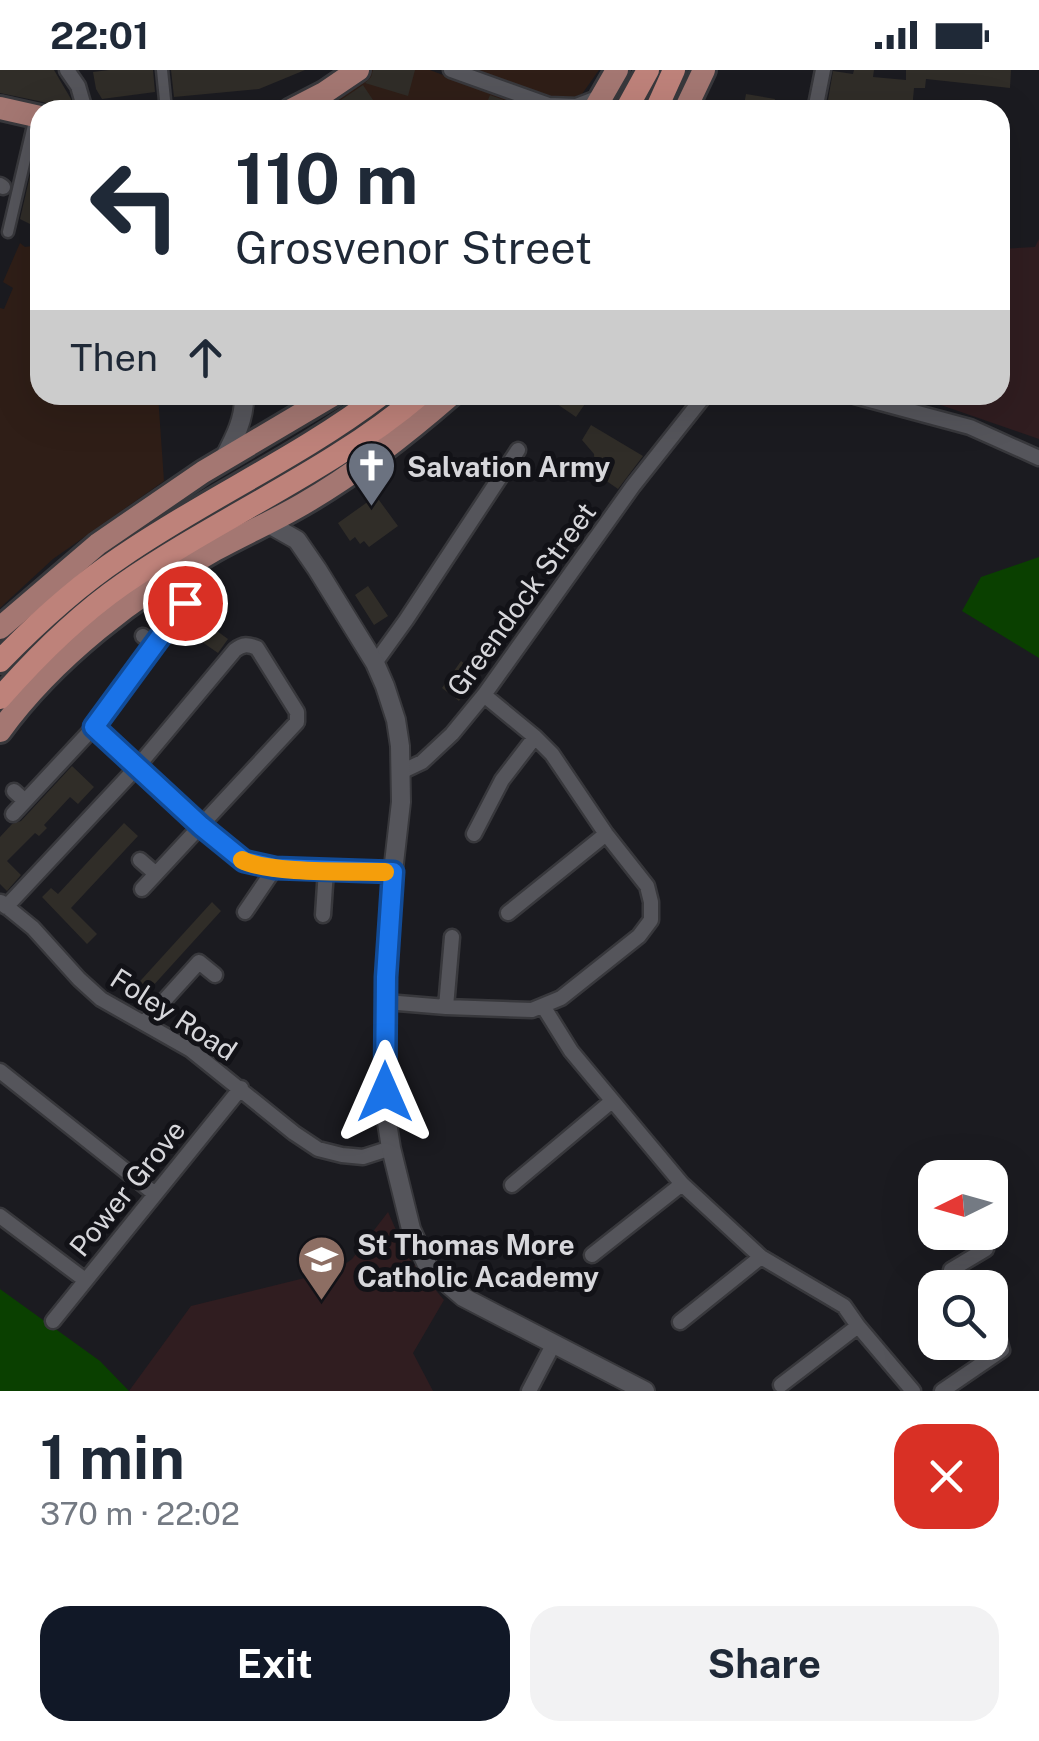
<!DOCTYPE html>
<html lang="en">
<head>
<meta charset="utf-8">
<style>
	:root { --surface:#fff; --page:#f2f2f3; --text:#1f2937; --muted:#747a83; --accent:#111827 }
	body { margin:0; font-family:"Public Sans",sans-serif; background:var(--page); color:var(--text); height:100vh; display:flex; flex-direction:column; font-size:38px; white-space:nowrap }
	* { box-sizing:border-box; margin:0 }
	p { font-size:32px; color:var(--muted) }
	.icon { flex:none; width:55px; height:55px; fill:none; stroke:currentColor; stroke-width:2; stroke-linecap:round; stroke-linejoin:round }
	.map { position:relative; height:1321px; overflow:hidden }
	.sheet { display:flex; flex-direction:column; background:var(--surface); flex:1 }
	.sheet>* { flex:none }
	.guide { position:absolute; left:30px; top:30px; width:980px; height:305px; border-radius:30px; box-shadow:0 10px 40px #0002; background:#fff; color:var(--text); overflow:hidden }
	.needle { width:65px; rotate:265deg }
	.buttons { position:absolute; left:918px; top:1090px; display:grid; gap:20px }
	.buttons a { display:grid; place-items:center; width:90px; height:90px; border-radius:20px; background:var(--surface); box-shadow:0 10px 40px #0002; font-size:50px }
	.pin { position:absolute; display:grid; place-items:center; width:85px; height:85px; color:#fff; margin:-42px; border:5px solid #fff; border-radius:50%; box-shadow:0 2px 10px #0007 }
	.me { position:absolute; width:110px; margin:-55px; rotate:0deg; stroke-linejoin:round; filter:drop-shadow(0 0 8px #0008) }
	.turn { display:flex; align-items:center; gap:35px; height:210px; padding:0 40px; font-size:45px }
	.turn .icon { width:130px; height:130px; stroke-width:2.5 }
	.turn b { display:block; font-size:70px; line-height:85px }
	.then { display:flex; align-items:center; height:95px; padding:0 40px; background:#0003; gap:20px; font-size:38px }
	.round { display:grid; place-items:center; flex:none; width:105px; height:105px; border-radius:30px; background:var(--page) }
	.summary { display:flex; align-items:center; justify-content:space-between; height:170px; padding:0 40px }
	h1 { font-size:60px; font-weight:700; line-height:75px }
	.cta { display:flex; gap:20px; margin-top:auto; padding:20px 40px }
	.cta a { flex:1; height:115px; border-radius:30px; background:var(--accent); color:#fff; font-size:40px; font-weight:700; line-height:115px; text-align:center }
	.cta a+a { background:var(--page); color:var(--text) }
	.status { display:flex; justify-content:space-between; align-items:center; height:70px; padding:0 50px; background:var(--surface); direction:ltr }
	.status svg { height:28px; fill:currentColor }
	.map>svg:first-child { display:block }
	.commercial { fill:#2f1e17 }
	.education { fill:#301d20 }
	.green { fill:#0a4000 }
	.building { fill:#302d28 }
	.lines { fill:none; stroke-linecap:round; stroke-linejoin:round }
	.pedestrian-casing { stroke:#38383c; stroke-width:15 }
	.minor-casing { stroke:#38383c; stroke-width:19 }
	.tertiary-casing { stroke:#38383c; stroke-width:22 }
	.primary-casing { stroke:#38383c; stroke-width:28 }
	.trunk-casing { stroke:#38383c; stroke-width:28 }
	.pedestrian { stroke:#55555b; stroke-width:10 }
	.minor { stroke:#55555b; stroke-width:14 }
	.tertiary { stroke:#55555b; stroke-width:18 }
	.primary { stroke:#a47772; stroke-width:22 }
	.trunk { stroke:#be827a; stroke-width:22 }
	.route-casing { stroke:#114b97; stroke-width:25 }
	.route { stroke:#1a73e8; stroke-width:18 }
	.slow { stroke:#f59e0b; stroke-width:18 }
	.labels { text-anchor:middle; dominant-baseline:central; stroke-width:10; stroke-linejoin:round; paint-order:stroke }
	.poi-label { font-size:28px; font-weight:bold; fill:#d7d7db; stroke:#121217; text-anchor:start }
	.street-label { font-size:28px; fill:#d7d7db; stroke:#121217 }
</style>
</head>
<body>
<div class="status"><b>22:01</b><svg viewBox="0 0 49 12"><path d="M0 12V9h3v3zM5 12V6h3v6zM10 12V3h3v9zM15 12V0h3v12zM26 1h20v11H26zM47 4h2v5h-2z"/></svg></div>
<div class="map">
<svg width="1039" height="1321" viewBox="0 0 1039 1321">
	<rect width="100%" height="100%" fill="#1b1b20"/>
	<path class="commercial" d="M371,0h59l103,40h-222z
		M478,0h121l-17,24 -17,6 -23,-4z
		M35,169l5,2v154h118l6,86 -111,78 -53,49v-300l4,1 9,-21 -10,-6 17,-39 5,4 7,-1z"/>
	<path class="education" d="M1039,169v200l-127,-44h88v-146l35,-2z
		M388,1142l20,45 36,43 -31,53 20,38h-304l62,-85 146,-36 15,-11z"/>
	<path class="green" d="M1039,487v101l-77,-47 19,-34z
		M0,1219l100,72 29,30h-129z"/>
	<path class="building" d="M0,0h54l17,29 3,11h-10l-21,-8 -43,-9z
		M109,0h44l2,22 -53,7 -6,-10 -3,-17z
		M171,0h134l-46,19 -85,8z
		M373,0h42l-7,26 -43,-13 6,-6z
		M854,0h20l-1,7 33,3v-10h105l-1,18 -84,-9 -1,9h-11l-2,22h-58l1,-4 -27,-6 5,-29 20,3z
		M363,15l12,18 -11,7h-25l-4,-6z
		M746,24l29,5 -2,11h-30z
		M490,25l41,15h-47z
		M37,75l3,1v83l-20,-10z
		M544,325h47l-15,22z
		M591,355l52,31 -25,33 -23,-16 -1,-19 -12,-14z
		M376,426l22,30 -29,21 -5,-6 -4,3 -5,-7 -5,4 -12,-18z
		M368,516l20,30 -14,9 -19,-30z
		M203,551l25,18 -10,14 -26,-18z
		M461,591l15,11 -17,29 -17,-13z
		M72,696l22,21 -16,17 -8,-7 -26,28 3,3 -8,8 -4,-3 -28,28 14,14 -14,16 -7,-7v-47l12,-13 9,-3z
		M124,753l14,13 -67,72 26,26 -10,10 -45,-47 9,-9 7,6z
		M212,832l9,9 -80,88 -9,-9z"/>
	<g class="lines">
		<defs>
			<path id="pedestrian" d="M162,0l4,40
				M8,162l27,-115"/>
			<path id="minor" d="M67,0l11,16 7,24
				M451,0l98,35 27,1 26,-10
				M815,40l8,-40
				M0,115l3,2
				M851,325l119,32 69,31
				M143,566l12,9
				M375,593l31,-43 112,-170
				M94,657l107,99 43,35 31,7 118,4
				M401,702l21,-10 30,-28 32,-39 149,-209 72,-91
				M14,721l11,10
				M13,744l81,-87 91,-124
				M474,764l28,-54 33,-43
				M140,790l16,14
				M1,832l32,26 46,51 22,20 90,51 103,83 24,16 24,6 21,2 28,-9
				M6,837l132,-141 97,-116c8,-6 13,-6 22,-2l40,64v10l-155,167
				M245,842l30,-44
				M508,843l98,-79
				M323,845l3,-45
				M386,932l60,5 86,3 29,-12 78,-62 12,-16v-18l-4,-16 -41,-52 -54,-80 -17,-17 -51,-42
				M543,936l28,45 111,133 79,73 83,49 14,20 55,65
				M446,937l6,-70
				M144,953l55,-61 16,13
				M0,1001l155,123
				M512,1115l100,-84
				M0,1146l85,64
				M592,1185l90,-71
				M964,1218l-13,-18 35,-21
				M53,1251l188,-233
				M680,1252l81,-65
				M781,1315l77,-59
				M529,1321l24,-46
				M942,1321l60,-41 -4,-14 -8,-11"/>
			<path id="tertiary" d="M223,390c11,-21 22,-41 21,-65
				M267,453l30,17 20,29 58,94 10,23 11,34 4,26 1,56 -8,70 -7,105 -2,91 2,48 5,32 20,81 17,38 35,30 182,94"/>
			<path id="primary" d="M0,38l40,9
				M291,40l33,-17 34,-23
				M594,40l23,-40
				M685,40l19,-40
				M0,558l98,-84 105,-72 130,-77
				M0,661c53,-73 136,-137 215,-181 29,-16 59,-29 88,-46 52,-30 102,-69 148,-109"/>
			<path id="trunk" d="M626,40l22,-40
				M656,40l18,-40
				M0,591c38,-39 76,-74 121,-104 84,-58 179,-100 260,-162
				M0,628c37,-42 77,-82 123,-114 95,-66 209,-114 297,-189"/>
		</defs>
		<use href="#pedestrian" class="pedestrian-casing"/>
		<use href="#minor" class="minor-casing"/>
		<use href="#tertiary" class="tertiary-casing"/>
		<use href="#primary" class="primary-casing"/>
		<use href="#trunk" class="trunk-casing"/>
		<use href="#pedestrian" class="pedestrian"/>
		<use href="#minor" class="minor"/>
		<use href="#tertiary" class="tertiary"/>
		<use href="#primary" class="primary"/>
		<use href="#trunk" class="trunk"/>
	</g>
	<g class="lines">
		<defs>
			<path id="route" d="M185,533l-91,124 107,99 43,35 31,7 118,4 -7,105 -1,115"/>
		</defs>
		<use href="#route" class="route-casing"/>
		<use href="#route" class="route"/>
		<path class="slow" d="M242,790c27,14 109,11 143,12"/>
	</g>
	<defs>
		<symbol id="church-pin" viewBox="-11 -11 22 30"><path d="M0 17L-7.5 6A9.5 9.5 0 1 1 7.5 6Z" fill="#6b7280" stroke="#121217"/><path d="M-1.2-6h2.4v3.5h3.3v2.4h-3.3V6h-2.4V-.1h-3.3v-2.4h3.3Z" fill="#fff"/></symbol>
		<symbol id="school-pin" viewBox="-11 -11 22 30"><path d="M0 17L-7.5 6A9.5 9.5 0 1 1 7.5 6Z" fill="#8d6e63" stroke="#121217"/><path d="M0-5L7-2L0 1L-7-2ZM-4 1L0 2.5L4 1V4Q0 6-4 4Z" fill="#fff"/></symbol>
	</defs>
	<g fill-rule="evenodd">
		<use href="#church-pin" x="344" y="368" width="55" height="75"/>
		<use href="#school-pin" x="294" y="1162" width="55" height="75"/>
	</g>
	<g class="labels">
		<g class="poi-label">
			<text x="407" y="396">Salvation Army</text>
			<text x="357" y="1174">St Thomas More<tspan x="357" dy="32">Catholic Academy</tspan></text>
		</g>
		<g class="street-label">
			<text transform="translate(521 529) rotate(-54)">Greendock Street</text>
			<text transform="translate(174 944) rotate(33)">Foley Road</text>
			<text transform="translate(127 1118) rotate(-51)">Power Grove</text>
		</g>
	</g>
</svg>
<div class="buttons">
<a><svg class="needle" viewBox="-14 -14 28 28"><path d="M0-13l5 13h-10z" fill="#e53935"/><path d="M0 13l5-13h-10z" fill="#747a83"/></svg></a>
<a><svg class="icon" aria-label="search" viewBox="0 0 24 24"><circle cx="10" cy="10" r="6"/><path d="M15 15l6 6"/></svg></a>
</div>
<div class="pin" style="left:185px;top:533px;background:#d93025"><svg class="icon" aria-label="arrive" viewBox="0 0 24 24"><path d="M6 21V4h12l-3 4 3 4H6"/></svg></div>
<svg class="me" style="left:385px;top:1022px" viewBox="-20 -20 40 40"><path d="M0-17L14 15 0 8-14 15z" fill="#1a73e8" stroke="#fff" stroke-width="4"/></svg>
<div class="guide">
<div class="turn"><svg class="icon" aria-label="left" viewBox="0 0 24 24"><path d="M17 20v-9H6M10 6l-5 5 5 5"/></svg><div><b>110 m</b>Grosvenor Street</div></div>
<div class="then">Then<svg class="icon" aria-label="ahead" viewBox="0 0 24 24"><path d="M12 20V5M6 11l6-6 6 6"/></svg></div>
</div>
</div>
<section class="sheet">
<div class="summary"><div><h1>1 min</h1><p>370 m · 22:02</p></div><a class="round" style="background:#d93025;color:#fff"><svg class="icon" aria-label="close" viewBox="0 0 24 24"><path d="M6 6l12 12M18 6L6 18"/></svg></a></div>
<div class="cta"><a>Exit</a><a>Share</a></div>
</section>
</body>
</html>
